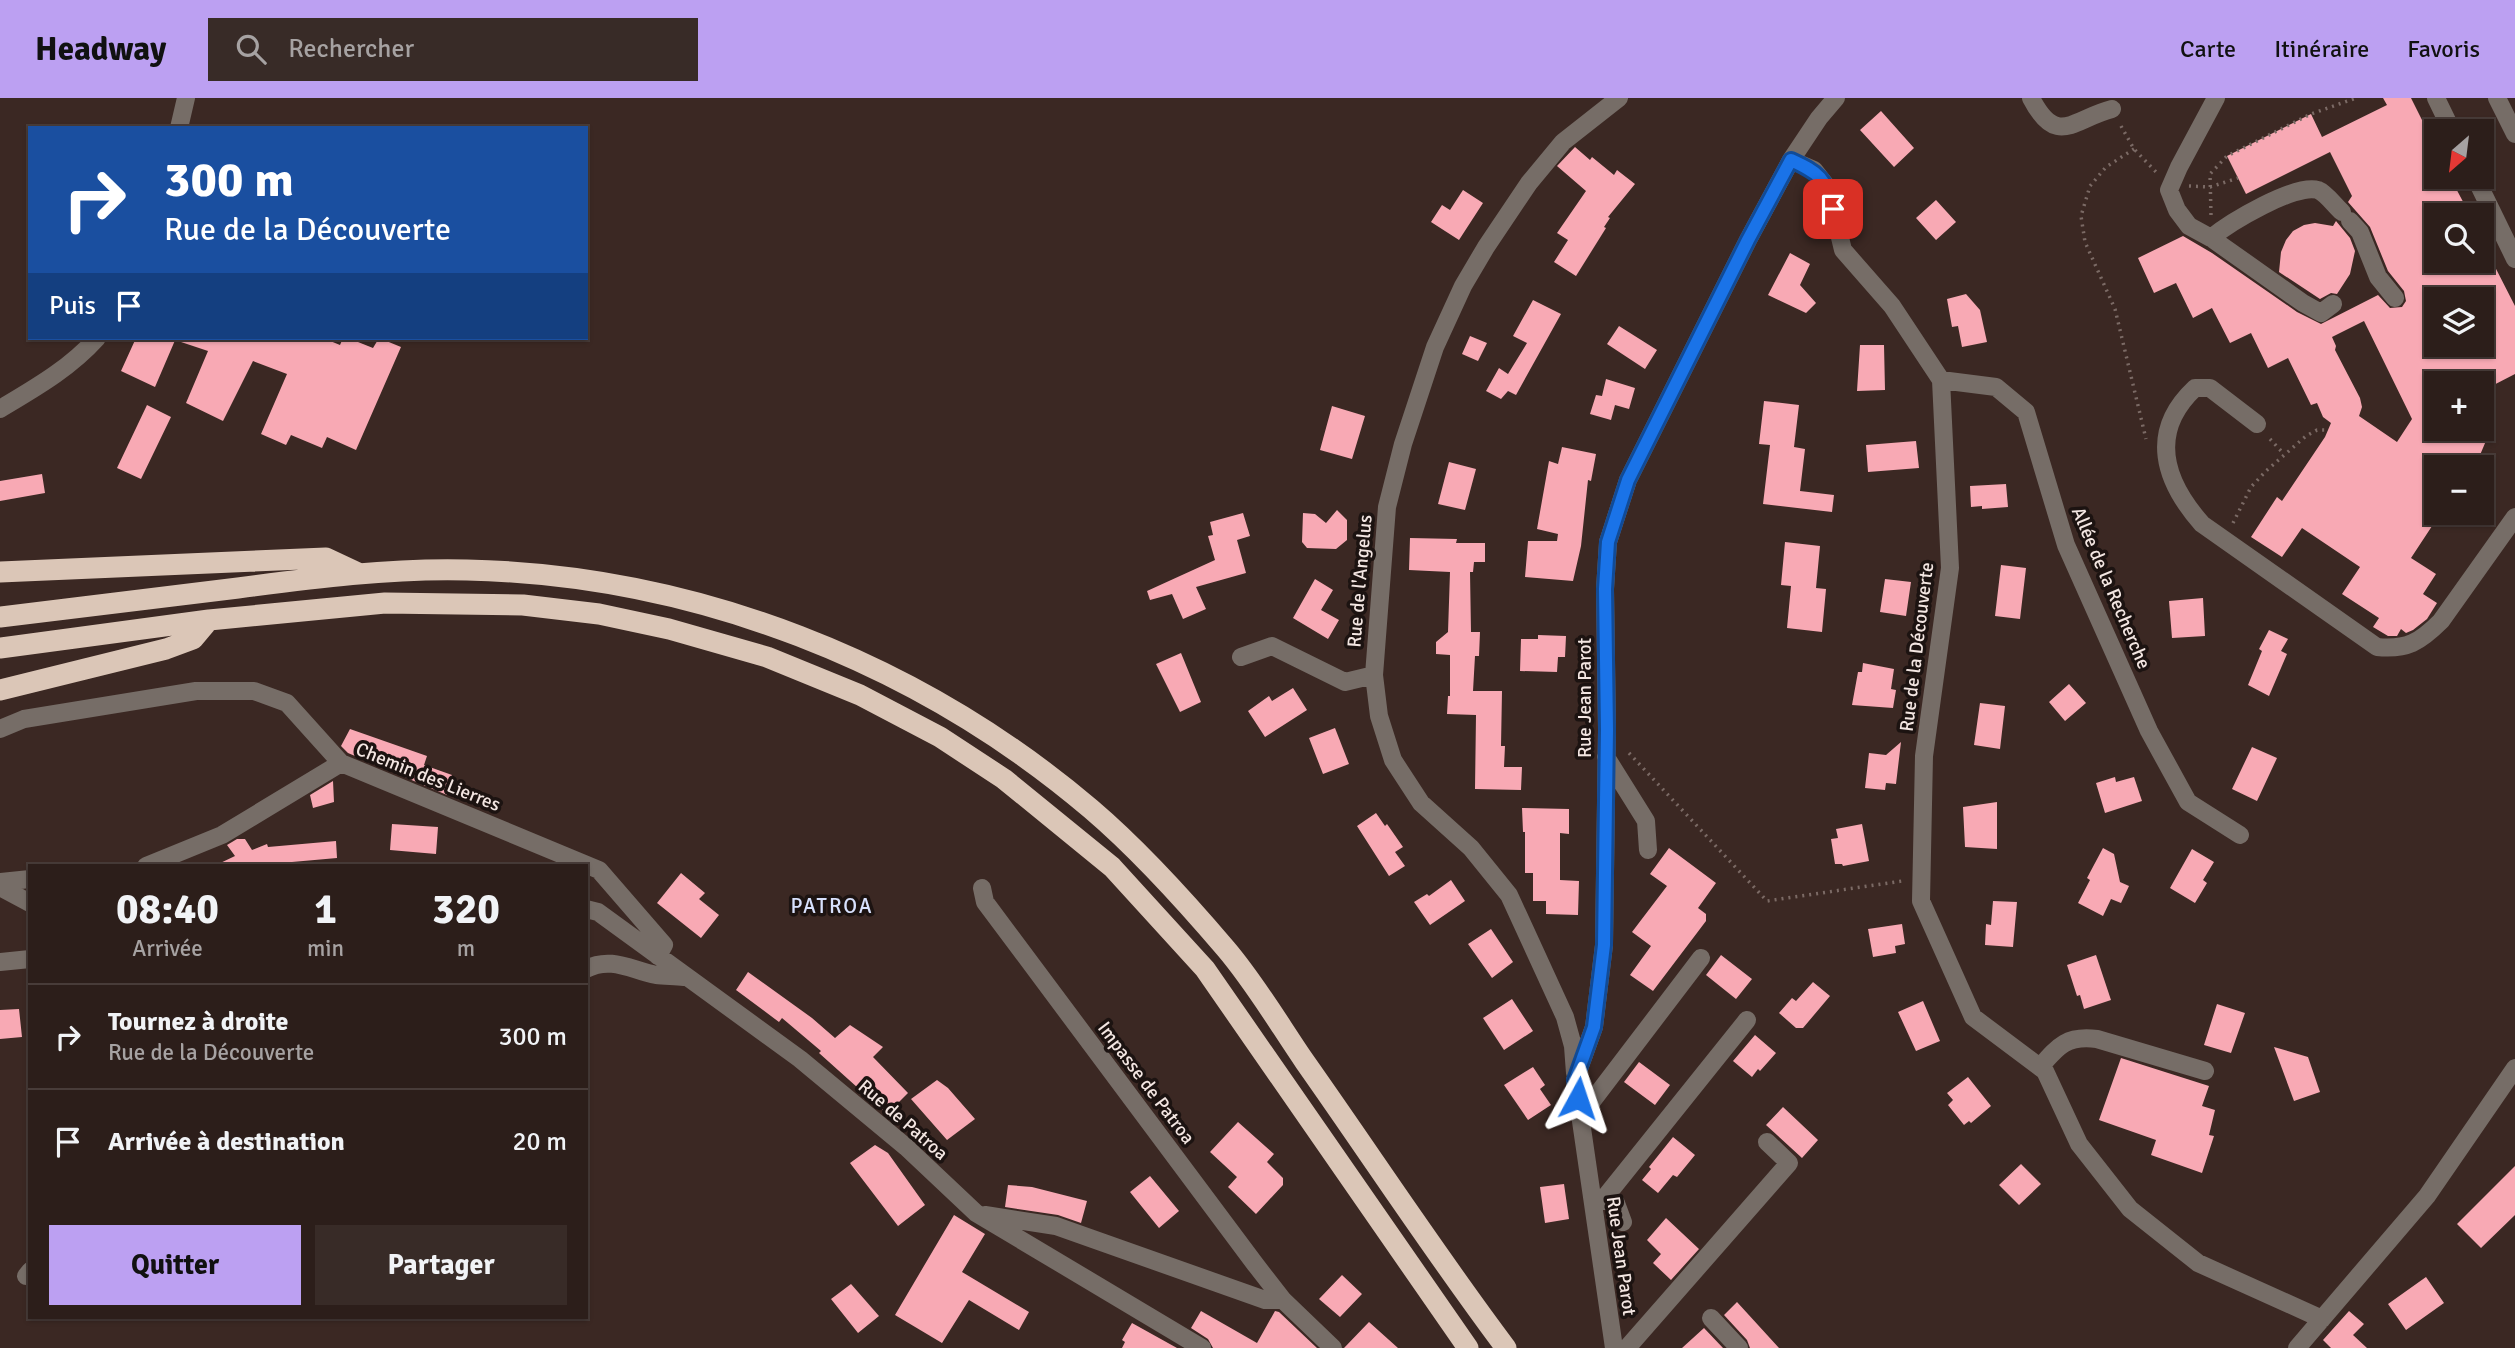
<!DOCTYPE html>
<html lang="fr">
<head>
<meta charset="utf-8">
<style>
	:root { --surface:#2c1e1a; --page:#382b27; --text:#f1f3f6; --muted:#a6a2a2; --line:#483c39; --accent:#bca0f2 }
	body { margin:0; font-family:Signika,sans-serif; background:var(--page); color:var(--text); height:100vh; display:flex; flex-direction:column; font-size:26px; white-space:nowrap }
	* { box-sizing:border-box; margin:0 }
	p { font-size:23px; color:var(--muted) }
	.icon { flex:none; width:38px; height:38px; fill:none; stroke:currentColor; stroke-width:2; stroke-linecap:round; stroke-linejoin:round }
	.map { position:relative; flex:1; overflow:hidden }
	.panel { position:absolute; left:28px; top:766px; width:560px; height:455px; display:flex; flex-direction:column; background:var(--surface); border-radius:0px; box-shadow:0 2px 5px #0004,0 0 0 2px var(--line) }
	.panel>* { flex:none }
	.hud { position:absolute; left:28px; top:28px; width:560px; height:214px; border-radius:0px; box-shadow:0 2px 5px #0004,0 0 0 2px var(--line); background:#1a4fa0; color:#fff; overflow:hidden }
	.needle { width:46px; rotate:208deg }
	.buttons { position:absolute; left:2424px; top:21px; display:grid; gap:14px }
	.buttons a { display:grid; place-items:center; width:70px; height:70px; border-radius:0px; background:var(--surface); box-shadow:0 2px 5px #0004,0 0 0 2px var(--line); font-size:35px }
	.pin { position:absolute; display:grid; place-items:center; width:60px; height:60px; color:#fff; margin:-30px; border-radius:14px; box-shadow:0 4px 10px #0006 }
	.me { position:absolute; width:77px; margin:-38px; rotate:5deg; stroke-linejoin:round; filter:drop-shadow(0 0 5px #0008) }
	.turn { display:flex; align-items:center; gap:24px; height:147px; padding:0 21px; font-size:32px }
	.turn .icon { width:91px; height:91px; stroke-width:2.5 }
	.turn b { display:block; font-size:49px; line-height:60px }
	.then { display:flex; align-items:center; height:66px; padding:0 21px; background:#0003; gap:14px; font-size:26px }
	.eta { display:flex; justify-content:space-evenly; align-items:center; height:119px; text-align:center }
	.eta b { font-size:42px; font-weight:800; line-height:49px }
	.cta { display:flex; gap:14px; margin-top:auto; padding:14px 21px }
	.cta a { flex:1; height:80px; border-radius:0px; background:var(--accent); color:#111; font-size:28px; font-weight:800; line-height:80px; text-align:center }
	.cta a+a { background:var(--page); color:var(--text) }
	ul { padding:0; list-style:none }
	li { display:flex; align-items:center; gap:21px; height:105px; padding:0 21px; border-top:2px solid var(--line) }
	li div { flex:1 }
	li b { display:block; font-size:26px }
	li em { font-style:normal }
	header { display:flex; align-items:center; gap:42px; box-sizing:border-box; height:98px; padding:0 35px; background:var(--accent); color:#111 }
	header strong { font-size:33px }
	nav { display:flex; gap:38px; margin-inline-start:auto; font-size:24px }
	.search { width:490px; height:63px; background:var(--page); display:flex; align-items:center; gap:18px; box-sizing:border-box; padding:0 24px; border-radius:0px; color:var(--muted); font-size:26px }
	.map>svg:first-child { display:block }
	.building { fill:#f8a9b4; fill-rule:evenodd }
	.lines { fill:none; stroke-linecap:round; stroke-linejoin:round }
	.path { stroke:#7b6a65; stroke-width:3.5; stroke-dasharray:2 5; stroke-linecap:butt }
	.minor { stroke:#766d67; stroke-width:18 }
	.highway { stroke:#dbc6b7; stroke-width:21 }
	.route-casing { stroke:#114b97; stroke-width:18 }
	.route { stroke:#1a73e8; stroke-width:12 }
	.labels { text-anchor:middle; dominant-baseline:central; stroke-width:7; stroke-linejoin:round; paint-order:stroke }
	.street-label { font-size:19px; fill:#f3e6e2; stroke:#1c1311 }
	.neighbourhood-label { font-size:21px; letter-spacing:2px; fill:#d8e1fd; stroke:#1c1311 }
</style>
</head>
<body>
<header>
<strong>Headway</strong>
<div class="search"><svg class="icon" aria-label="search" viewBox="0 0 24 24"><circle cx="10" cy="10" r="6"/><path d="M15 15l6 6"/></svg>Rechercher</div>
<nav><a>Carte</a><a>Itinéraire</a><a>Favoris</a></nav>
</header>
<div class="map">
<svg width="2515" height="1250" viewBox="0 0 2515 1250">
	<rect width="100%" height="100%" fill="#3b2823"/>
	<path class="building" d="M2383,0h28l25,50v29h14l20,38h-34v46h56l23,45v68l-33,17v-8h-46v46h55l-11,26 -9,12h-35v53l-25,38 25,16 -13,20 14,9 -10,16 -14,11 -7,3 -5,-4 -4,7h-9l-15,-9 6,-9 -37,-24 18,-27 -58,-39 -20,29 -31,-20 26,-40 5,4 43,-64 6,-14 -8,-6 -6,-14 -6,2 -23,-47 -20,10 -17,-35 -21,10 -18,-35 -19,10 -17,-35 -22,10 -16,-35 45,-22 29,17 85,59 24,12 57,-29 12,13 12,-1 4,-6 -2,-10 -16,-20 -18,-44 -22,-25 4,-6 -22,-44 -84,42 -19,-38 84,-42 11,23 65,-32zM2436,201h46v46h-46zM2364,223l48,98 -15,23 -38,-26 3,-9 -2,-9 -25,-48 1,-4 -4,-9z
		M1881,13l33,37 -20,19 -34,-37z
		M1575,49l15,13 2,-3 22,18 3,-5 18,14 -27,33 2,1 -6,9 2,1 -30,48 -22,-14 14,-22 -11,-7 29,-42 -29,-25z
		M1463,92l20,13 -24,37 -28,-18 11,-17 8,5z
		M1936,102l20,22 -20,18 -20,-22z
		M2336,123l14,17 5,13 -5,23 -13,20 -6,-1 -11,6 -41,-27 2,-20 5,-12 7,-9 11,-6 11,-2 18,3z
		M1790,155l20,11 -10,21 16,18 -10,10 -38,-18z
		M1966,196l14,16 7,32 -25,5 -4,-21 -6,1 -5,-28z
		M1533,202l28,14 -45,81 -8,-4 -7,8 -15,-8 13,-23 9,6 19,-31 -14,-7z
		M1619,228l38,24 -12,19 -38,-25z
		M1470,238l17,7 -9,18 -16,-7z
		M136,240h40l-21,49 -34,-16z
		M178,240h145l17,7 3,-7h5l25,10 6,-10 22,9 -45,103 -29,-13 -5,11 -31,-13 -5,10 -25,-11 26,-60 -34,-13 -30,60 -37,-18 22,-52 -30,-10z
		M1860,247h24l1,45 -28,1z
		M1606,281l29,9 -6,21 -14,-4 -4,15 -21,-6 6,-19 6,1z
		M1764,303l35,4 -5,42 11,2 -5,42 34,4 -2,17 -69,-8 7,-59 -11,-1z
		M147,307l24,12 -30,62 -24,-11z
		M1332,308l33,10 -13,43 -32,-9z
		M1916,343l3,27 -51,4 -2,-27z
		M1562,349l34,7 -5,27 -3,-1 -7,66 -8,35 -48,-4 3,-36h29l1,-7 -21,-5 12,-68 9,3z
		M1449,364l27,7 -11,41 -27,-6z
		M42,376l3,19 -45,8v-20z
		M2006,386l2,23 -26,2v-3l-11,1 -1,-21z
		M1337,412l10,10v20l-11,9 -29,-1 -5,-6 1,-29 12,1 11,9z
		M1243,415l7,23 -13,4 9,33 -50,14 10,22 -23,10 -11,-25 -22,6 -3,-9 68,-31 -7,-24 5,-1 -3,-13z
		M1410,440l47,1 -1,4h29v19h-11l-1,10h-3l1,60h9l-1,24h-4l-2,35h29l-1,55h4l-1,21h18l-1,23 -46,-1 1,-74 -29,-1 1,-18h2v-41l-14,-1v-12l12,-10 2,-60 -41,-2z
		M1785,444l35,4 -4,42 10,1 -4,43 -35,-4 4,-42 -10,-1z
		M2001,467l25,3 -6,51 -25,-3z
		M1315,481l18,11 -12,20 18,10 -11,19 -35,-21z
		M1885,481l26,3 -5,34 -26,-4z
		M2203,500l2,38 -33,2 -3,-37z
		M2269,532l19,9 -7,12 6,3 -18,42 -21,-11 14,-34 -3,-2z
		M1538,537l28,1 -1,21h-7l-1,15 -37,-1 1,-32h17z
		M1181,555l20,49 -21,10 -24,-48z
		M1863,565l31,6 -3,20 5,1 -3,18 -41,-3 6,-33h4z
		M2069,586l17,19 -21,18 -16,-19z
		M1293,590l14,22 -42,27 -17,-26 21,-15 3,5z
		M1980,605l25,3 -5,43 -26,-4z
		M1335,630l14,36 -26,10 -14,-36z
		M350,631l77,27 -3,9 28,10 -5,20 -99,-42 -7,-7z
		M1901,644l-5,42 -10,-1 -1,7 -20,-2 4,-35 17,2z
		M2252,649l25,11 -20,43 -25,-12z
		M2115,679l1,5 18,-5 8,24 -37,12 -9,-30z
		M333,683l1,21 -21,6 -3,-13z
		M1997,704v47l-32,-2 -2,-40z
		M1522,710l47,1v25l-9,-1v47l19,1 -1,34 -32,-1v-13h-13v-28h-8v-41h-2z
		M1376,715l9,13 2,-2 16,23 -8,5 10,14 -16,10 -32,-50z
		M392,726l46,3 -2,27 -46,-4z
		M1862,726l7,37 -26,5 -1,-2h-7l-4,-25 7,-1 -2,-9z
		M237,741h8l7,11 15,-6 1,3 68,-6 1,17 -45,4 -10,4h-68l21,-10 -8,-11z
		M1669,750l47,35 -18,25 8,6v7l-53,70 -23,-16 21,-29 -19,-14 35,-46 -17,-12z
		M2103,750l11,6 6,28 9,4 -8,17 -10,-4 -8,17 -25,-13 12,-23 -3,-2z
		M2192,751l22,13 -11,18 4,3 -12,20 -25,-15z
		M681,775l24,20 -6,6 20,16 -18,23 -44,-35z
		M1451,782l14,21 -35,24 -16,-23 13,-8 2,2z
		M1993,803l24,1 -4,45 -28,-2 1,-21 5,1z
		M1902,826l3,20 -10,2 1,7 -23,4 -5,-28z
		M1491,831l22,33 -21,16 -24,-34z
		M1721,857l31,24 -16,20 -30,-24z
		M2096,857l15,45 -27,9 -4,-14 -3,1 -10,-31z
		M748,874l64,46 23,20 15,-13 33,22 -10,10 35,36 -21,21 -68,-61 2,-2 -39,-33 -3,4 -43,-32z
		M1813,884l17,14 -27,32h-7l-17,-15 13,-15 4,3z
		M1512,901l21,32 -29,19 -21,-32z
		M1923,903l17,40 -24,10 -18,-39z
		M2217,906l28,9 -14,40 -27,-8z
		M19,911l3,28 -22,2v-29z
		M1755,937l21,18 -16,18 -2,-2 -6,8 -19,-16z
		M2274,949l34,10 12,35 -26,9z
		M2121,960l88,28 -7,20 13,4 -6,25 5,1 -12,37 -51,-18 5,-15 -57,-20z
		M1639,964l31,23 -15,20 -31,-23z
		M1533,969l12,18 -5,4 11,16 -23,15 -24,-35z
		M1968,979l23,29 -20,17 -2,-2 -5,4 -16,-20 5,-5 -6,-7z
		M937,982l11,8 27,31 -28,21 -36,-41z
		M1783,1009l35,33 -16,18 -36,-33z
		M1238,1024l36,32 -7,8 16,16v7l-27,29 -28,-27 9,-10 -27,-25z
		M1673,1039l22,18 -18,22 -4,-2 -15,18 -16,-13 9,-11 -2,-2z
		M875,1047l13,8 37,52 -27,21 -48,-63z
		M2021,1066l20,20 -22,21 -20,-20z
		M2515,1068v49l-34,33 -24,-24z
		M1150,1078l29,35 -20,17 -29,-36z
		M1564,1086l5,35 -24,4 -5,-36z
		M1008,1087l24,2 55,14 -6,22 -23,-8 -53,-8z
		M954,1117l31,19 -23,38 67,40 -10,18 -50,-30 -27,43 -47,-28z
		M1666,1120l33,31 -28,31 -18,-17 8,-9 -14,-14z
		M1342,1177l20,19 -22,23 -21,-18z
		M2426,1179l18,26 -38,27 -18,-26z
		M851,1186l28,32 -21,17 -27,-34z
		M1737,1204l42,46h-29l-3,-8 -23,-25z
		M1201,1213l56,32 18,-32 4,1 38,36h-104l-5,-9 -17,-11z
		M2349,1213l15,13 -11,11 14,13h-36l-8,-8z
		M1369,1224l29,26h-54z
		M1132,1225l45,25h-55l3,-6 -3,-2z
		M1704,1230l19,20h-41z"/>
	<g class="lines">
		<path class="path" d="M2121,28l13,23 23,24
			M2134,51l-28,18 -16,19 -9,30 4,26 30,67 31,130
			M2189,88l21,1 28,-9
			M2211,117l-1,-41 17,-18 84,-42 45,-16
			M2270,341l14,15
			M2233,425l18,-36 15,-16 40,-35 11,-6h11
			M1629,655l138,148 135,-20"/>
		<path class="minor" d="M2031,0c26,50 42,21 81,11
			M2216,0l-37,69 -10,23 8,20 12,16 22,12 92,65 18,10 12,-9
			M2436,0l16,33
			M2497,0l18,36
			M179,30l7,-30
			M1791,62l23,10 14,18 15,62 49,56 49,74 9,188 -26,188 -3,145 52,116 72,54 34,73 51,65 68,54 124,56
			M2475,79l40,82
			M2350,123l10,11 18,45 17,21
			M2211,140c18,-15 84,-55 107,-48 8,3 17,16 24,22
			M1941,282l55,7 30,25 40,133 83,186 39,71 52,33
			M0,311c35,-21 69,-40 97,-71
			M2257,326l-47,-36h-15c-47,44 -31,93 7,136l175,123c30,3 43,-5 64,-26l74,-104
			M1241,559l31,-11 73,36 29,-7
			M0,631l24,-10 172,-28h58l33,12 54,60
			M1606,659l40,64 2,29
			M146,768l76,-31 119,-72 258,107 65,75 -6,11
			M0,784l30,-3
			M0,789l30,16
			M982,790l3,14 270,362 28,36 50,48
			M586,811l12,3 202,147 106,88 70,66 226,135
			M0,864l30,-3
			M586,871c25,-13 45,1 70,6 9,1 19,1 28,2
			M2040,969c18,-21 27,-32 57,-28l108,32
			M1575,975l-2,-27 -8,-29 -56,-122 -38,-47 -50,-45 -28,-43 -14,-44 -5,-41 13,-168 16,-63 32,-97 28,-61 23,-39 43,-64 34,-41 56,-44
			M1580,1019l121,-159
			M1594,1101l22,4 7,19
			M1602,1103l145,-181
			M985,1117l71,11 209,74h18
			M26,1178l4,-5
			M1711,1220l28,30
			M1614,1250l-39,-268 19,-53 10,-82 3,-215 -2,-141 3,-47 20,-62 120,-240 43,-80 28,-42 17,-20
			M1627,1250l162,-185 -22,-21
			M2297,1250l130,-152 88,-128"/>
		<path class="highway" d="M0,474l326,-14 32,15
			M0,519c79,-9 158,-19 238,-29 75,-10 153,-20 229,-18 228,5 451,92 624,239 47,40 95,93 135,140 29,34 53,75 79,113 67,95 131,193 201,286
			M0,550l209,-28 176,-17 138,2 76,9 70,15 98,28 93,38 80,42 64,42 108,88 93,102 263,379
			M0,592l166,-41 27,-10 16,-19"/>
	</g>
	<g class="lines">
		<defs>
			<path id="route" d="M1578,1000l-3,-18 19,-53 10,-82 3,-215 -2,-141 3,-47 20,-62 120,-240 43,-80c28,13 35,18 42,49"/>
		</defs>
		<use href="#route" class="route-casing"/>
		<use href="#route" class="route"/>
	</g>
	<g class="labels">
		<g class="street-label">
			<text transform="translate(1360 483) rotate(-85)">Rue de l'Angelus</text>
			<text transform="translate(2111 490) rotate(67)">Allée de la Recherche</text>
			<text transform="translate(1917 549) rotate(-83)">Rue de la Découverte</text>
			<text transform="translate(1585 600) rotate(-90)">Rue Jean Parot</text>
			<text transform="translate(428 679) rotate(22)">Chemin des Lierres</text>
			<text transform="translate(1146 985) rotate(53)">Impasse de Patroa</text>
			<text transform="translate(903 1022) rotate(41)">Rue de Patroa</text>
			<text transform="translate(1621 1158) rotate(82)">Rue Jean Parot</text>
		</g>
		<g class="neighbourhood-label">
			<text x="832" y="808">PATROA</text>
		</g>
	</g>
</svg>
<div class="buttons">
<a><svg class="needle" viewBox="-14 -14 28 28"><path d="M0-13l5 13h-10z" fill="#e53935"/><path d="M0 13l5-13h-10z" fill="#a6a2a2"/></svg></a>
<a><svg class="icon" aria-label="search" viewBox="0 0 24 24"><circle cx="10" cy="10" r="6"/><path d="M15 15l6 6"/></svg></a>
<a><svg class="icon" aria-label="layers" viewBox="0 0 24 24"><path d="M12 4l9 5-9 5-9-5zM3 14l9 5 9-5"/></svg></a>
<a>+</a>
<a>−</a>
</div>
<div class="pin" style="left:1833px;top:111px;background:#d93025"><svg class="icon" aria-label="arrive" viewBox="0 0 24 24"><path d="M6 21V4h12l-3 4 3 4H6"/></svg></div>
<svg class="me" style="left:1578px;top:1000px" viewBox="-20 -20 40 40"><path d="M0-17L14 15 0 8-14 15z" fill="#1a73e8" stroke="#fff" stroke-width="4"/></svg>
<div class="hud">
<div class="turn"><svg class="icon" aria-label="right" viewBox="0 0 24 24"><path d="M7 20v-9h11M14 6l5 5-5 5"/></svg><div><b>300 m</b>Rue de la Découverte</div></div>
<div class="then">Puis<svg class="icon" aria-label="arrive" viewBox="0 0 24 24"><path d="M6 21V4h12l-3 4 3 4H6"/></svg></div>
</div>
<section class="panel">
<div class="eta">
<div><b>08:40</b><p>Arrivée</p></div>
<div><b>1</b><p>min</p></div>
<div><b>320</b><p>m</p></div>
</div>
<ul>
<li><svg class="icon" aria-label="right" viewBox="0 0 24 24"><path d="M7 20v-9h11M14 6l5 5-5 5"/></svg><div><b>Tournez à droite</b><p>Rue de la Découverte</p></div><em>300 m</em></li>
<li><svg class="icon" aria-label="arrive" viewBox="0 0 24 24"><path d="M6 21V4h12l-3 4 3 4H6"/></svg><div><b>Arrivée à destination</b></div><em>20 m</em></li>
</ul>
<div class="cta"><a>Quitter</a><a>Partager</a></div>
</section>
</div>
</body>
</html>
